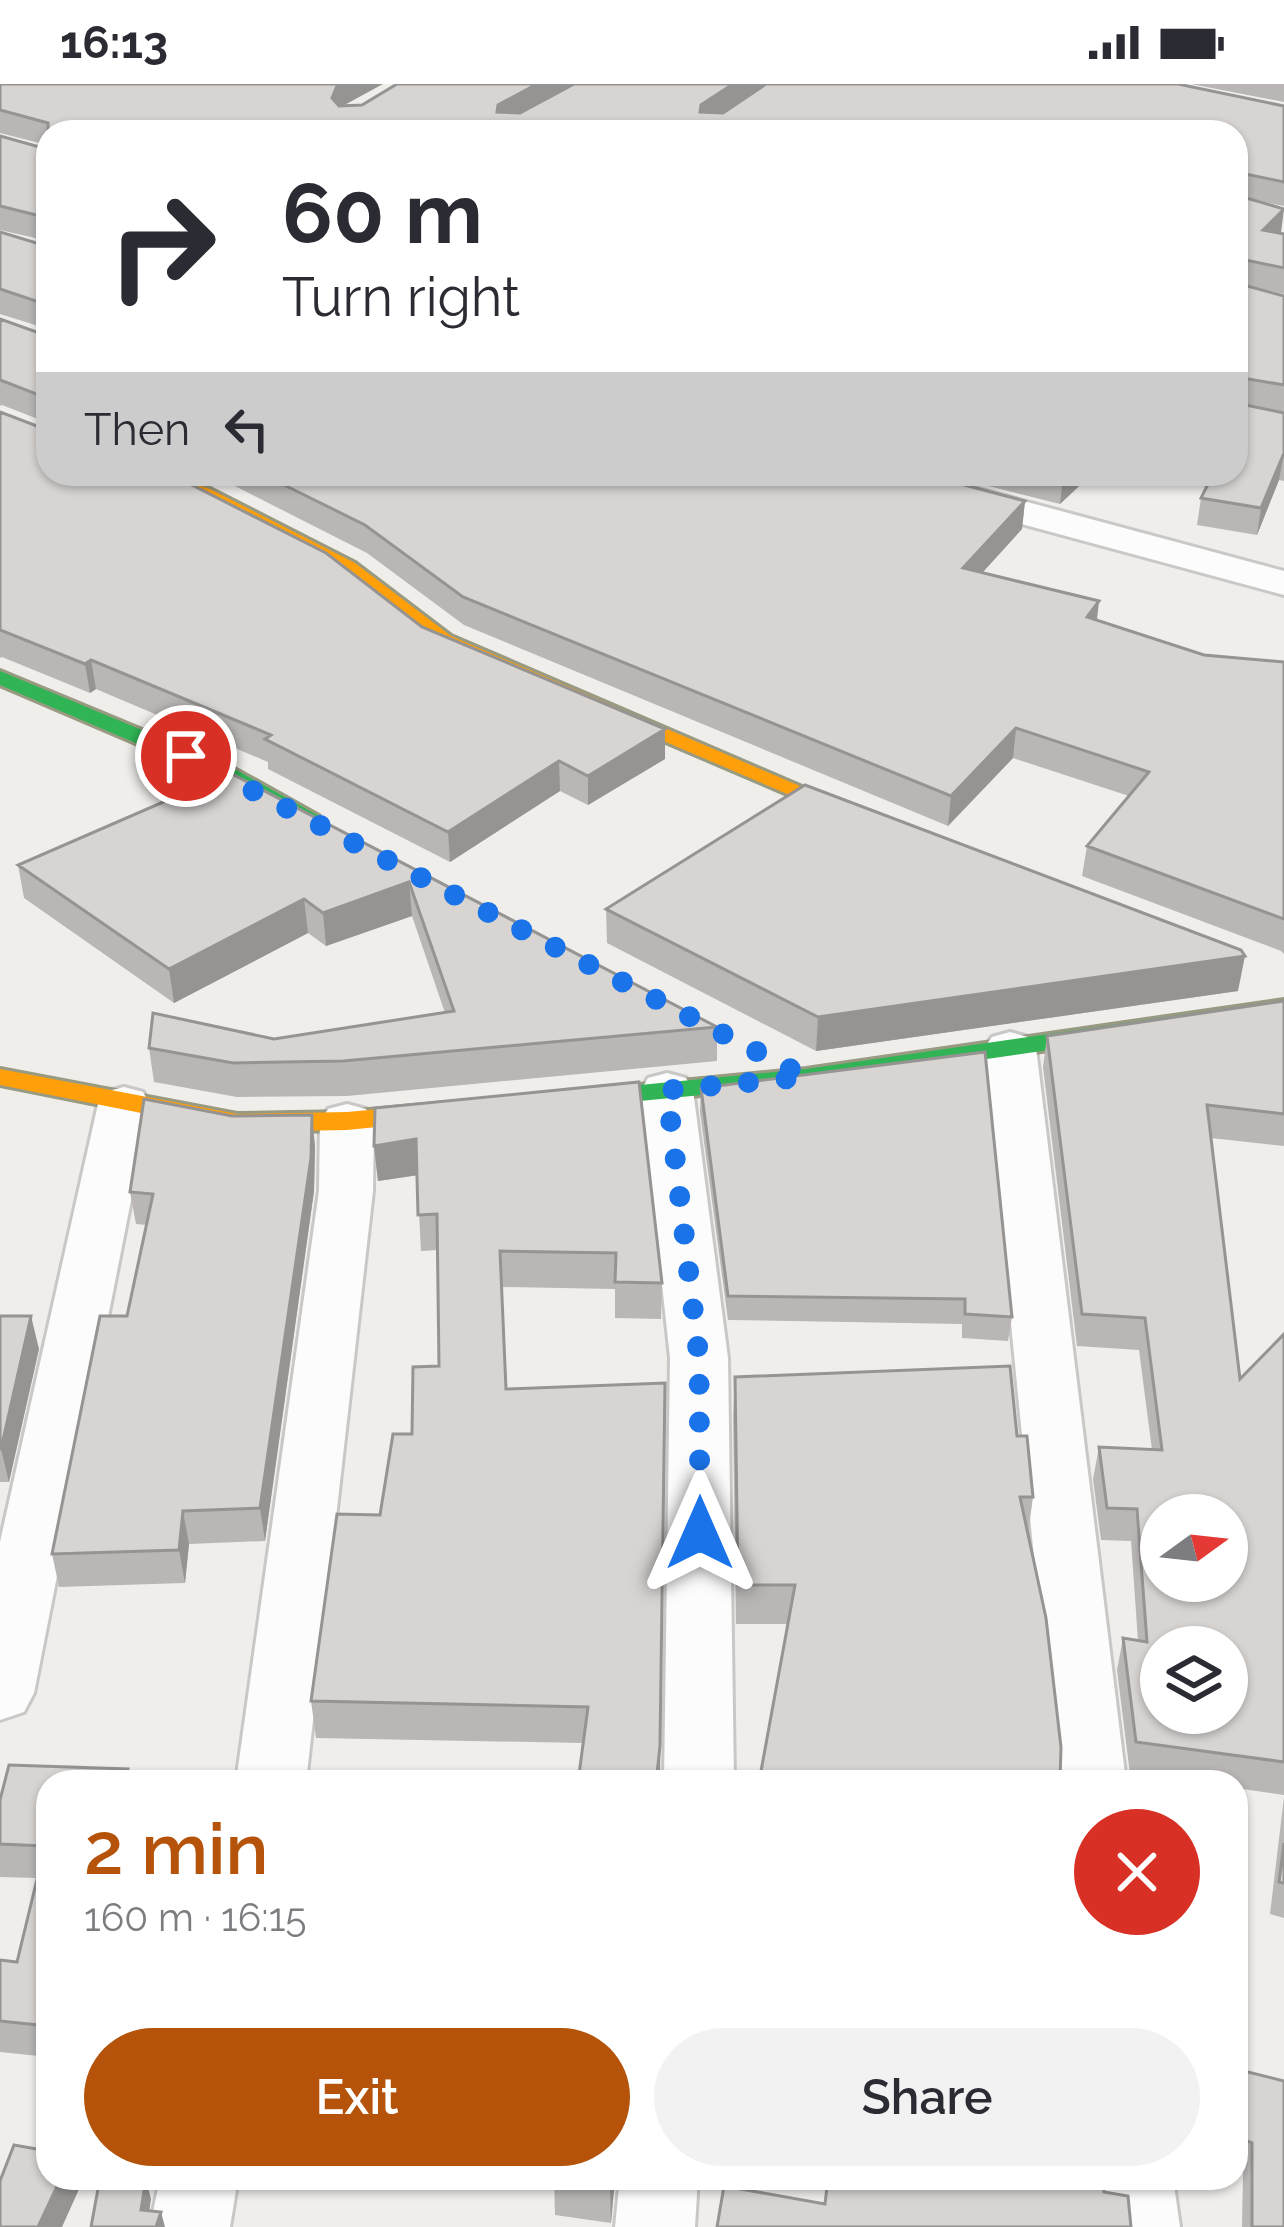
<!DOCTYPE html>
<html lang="en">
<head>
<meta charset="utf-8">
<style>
	:root { --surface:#fff; --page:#f2f2f3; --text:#2b2b33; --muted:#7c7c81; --accent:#b45309 }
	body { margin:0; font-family:Raleway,sans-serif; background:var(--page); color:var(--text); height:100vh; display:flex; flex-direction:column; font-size:45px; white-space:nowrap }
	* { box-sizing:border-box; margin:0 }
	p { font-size:39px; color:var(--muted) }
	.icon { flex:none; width:66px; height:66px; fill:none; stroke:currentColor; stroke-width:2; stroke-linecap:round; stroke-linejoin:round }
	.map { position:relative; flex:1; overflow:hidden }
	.panel { position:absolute; left:36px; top:1686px; width:1212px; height:420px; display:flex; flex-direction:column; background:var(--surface); border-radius:36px; box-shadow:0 3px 9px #0004 }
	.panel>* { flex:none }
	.guide { position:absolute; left:36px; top:36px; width:1212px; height:366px; border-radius:36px; box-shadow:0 3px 9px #0004; background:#fff; color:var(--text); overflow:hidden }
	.needle { width:78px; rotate:75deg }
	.tools { position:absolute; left:1140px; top:1410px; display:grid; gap:24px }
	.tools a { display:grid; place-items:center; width:108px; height:108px; border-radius:50%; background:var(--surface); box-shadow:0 3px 9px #0004; font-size:60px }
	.pin { position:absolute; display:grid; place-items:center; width:102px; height:102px; color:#fff; margin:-51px; border:6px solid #fff; border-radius:50%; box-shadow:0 3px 12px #0007 }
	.me { position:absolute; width:132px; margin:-66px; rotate:0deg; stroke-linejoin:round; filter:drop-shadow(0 0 9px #0008) }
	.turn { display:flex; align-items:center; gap:42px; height:252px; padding:0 48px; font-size:54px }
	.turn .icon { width:156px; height:156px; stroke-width:2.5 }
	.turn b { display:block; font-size:84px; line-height:102px }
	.then { display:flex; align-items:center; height:114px; padding:0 48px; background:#0003; gap:24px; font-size:45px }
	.round { display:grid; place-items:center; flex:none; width:126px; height:126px; border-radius:63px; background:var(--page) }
	.headline { display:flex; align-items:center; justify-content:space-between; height:204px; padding:0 48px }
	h1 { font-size:72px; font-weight:600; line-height:90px; color:var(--accent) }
	.cta { display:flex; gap:24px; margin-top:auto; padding:24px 48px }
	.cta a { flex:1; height:138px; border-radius:72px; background:var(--accent); color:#fff; font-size:48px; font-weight:600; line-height:138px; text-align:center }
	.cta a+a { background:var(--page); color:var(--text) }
	.status { display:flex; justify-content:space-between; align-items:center; height:84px; padding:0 60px; background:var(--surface); direction:ltr }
	.status svg { height:33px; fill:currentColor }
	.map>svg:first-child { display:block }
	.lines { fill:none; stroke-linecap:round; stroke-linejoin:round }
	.street-casing { stroke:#c9c8c7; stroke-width:6 }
	.fast-casing { stroke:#999a82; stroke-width:6 }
	.slow-casing { stroke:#999a82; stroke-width:6 }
	.street { fill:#fdfcfc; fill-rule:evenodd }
	.fast { fill:#30b455; fill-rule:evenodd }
	.slow { fill:#ff9f0a; fill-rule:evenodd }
	.wall { fill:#b9b6b5 }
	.shaded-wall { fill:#969493 }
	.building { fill:#d7d4d2; stroke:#969493; stroke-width:3; fill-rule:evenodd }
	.route { stroke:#1a73e8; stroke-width:21; stroke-dasharray:0 37.8 }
</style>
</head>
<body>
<div class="status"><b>16:13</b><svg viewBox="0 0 49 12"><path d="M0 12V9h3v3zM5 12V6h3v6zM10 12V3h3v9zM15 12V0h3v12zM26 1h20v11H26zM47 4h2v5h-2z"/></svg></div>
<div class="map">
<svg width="1284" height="2143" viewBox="0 0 1284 2143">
	<rect width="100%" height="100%" fill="#f0eeeb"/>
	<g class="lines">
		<defs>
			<path id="street" d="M861,390h62l361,97v24l-417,-113z
				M1010,948l18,5 8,11 90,734h-70l-72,-734 8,-11z
				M667,989l19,5 7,12 35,268 6,424h-70l6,-424 -29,-268 7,-12z
				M124,1003l19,5 7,12 -116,589 -10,19 -24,8v-178l98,-438 7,-12z
				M347,1020l19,5 8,12 -1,70 -67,591h-70l83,-591 1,-70 8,-12z
				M160,2094h78l-8,49h-80z
				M620,2094h78l-3,49h-80z
				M1095,2094h78l7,49h-80z"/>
			<path id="fast" d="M0,587l231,96 88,49 -3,5h-16l-85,-44 -215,-92z
				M1284,916v16l-478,69 -249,24 -13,-8 13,-8 249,-24z"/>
			<path id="slow" d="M132,390h29l49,15 145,74 96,73 437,188 -11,7 -8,-2 -432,-185 -96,-73 -145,-74z
				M0,985l237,45 110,-2 210,-19 13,8 -13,8 -210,21 -110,2 -237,-47z"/>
		</defs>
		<use href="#street" class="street-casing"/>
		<use href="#fast" class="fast-casing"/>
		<use href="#slow" class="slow-casing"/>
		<use href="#street" class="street"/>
		<use href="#fast" class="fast"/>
		<use href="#slow" class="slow"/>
	</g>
	<path class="wall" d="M0,0l343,22h941v100l-31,-6 27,33 4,1v60l-41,-9 41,11v185l-5,-1 -22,55 -60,-10 4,-27 6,-11 -59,-13h88v-342h-1188v197l-48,-15v-82l43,13 5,-4 -48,-11v-94l43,12 4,-3 -47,-12z
		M1191,0h93v18z
		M0,235l42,15 6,-4v93l-46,-18 -2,1z
		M0,328l422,215 243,102v30l-77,46 -28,-14 -110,71 -182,-93v-7l-172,-73 -6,4 -88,-36 -2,1z
		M205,390h718l102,27 -3,28 -40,44 115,47 107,35 80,7v292l-3,-3 -199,-75 5,-30 42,-50 -116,-38 -65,68 -484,-201 -97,-72 -146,-74z
		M941,390h151l-32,30z
		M230,689l487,254v34l-370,35 -110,1 -83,-15 -5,-34 125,-9 171,-26 -33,-97 -86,30 -18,-13 -134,70 -150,-105 -6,-33z
		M606,825l632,82 -422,60 -209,-108z
		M1284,917v145l-73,-8 29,241 44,-45v461l-48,-7v-6h-49l-57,-8 -13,-104 6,-32 15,3 -7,-100 -30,-1 -8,-61 6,-32 53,3 -13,-100 -62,-4 -34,-279 4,-31z
		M639,998l23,201 -1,36 -46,-1v-29l-113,-2 5,102 158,-6 -82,360 -267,-5 -5,-37 69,-186 59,-149 -1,-116 -17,1 -4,-76 -39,6 -4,-35z
		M701,1004l311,229 -4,24 -46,-3v-14l-234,-4 -28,-208z
		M312,1031l3,32 -1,44 -49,350 -76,3 -4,39 -126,4 -7,-33 75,-238 20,-91 -11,-1 -6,-32 102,-76z
		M0,1232l39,33 -30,133h-9z
		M735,1293l282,59 16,61 -5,37 -240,90h-52l-3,-208z
		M9,1681l119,4 2,13h-82v275l-48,-5v-92l17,2 20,-84 -37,-1v-77z
		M1284,1713v121l-14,-4z
		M1236,1985l48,158h-42l1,-54 -7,-3z
		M554,2094h61l-4,45 -56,-8z"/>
	<path class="shaded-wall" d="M340,0h43l-44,24 -7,-10 5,-12z
		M537,0h42l-81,48v-27z
		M733,0h33l-66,44 1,-23z
		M1241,89l-4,24h-1v-21z
		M1284,125l-3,24 -18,-3z
		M1241,175l-4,25h-1v-21z
		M1284,369l-5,27 -22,55 4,-27z
		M1066,390h26l-32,30 3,-27z
		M1025,417l-3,28 -61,67 2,-28z
		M1099,517l-3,28 -9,-12z
		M91,576l5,29 -6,4 -5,-29z
		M1016,644l-3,30 -65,68 3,-30z
		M665,645v30l-77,46v-29z
		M559,677l1,30 -110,71 -2,-30z
		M409,798l3,34 -86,30 -3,-33z
		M304,815l4,34 -134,70 -5,-34z
		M1245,872l-7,35 -422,60 2,-34z
		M312,1031l3,32 -1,44 -49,350 -5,-33z
		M416,1055l3,36 -41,6 -4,-35z
		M31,1232l8,33 -30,133 -8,-33z
		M665,1299l-5,399h-4z
		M183,1427l6,33 -4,39 -6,-33z
		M61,2094h17l2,9 -18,40h-24z
		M611,2094h4l-4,45 -1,-37z
		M146,2095l5,20 -4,28 -6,-17z
		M161,2128l4,15h-9z"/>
	<path class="building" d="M0,0h340l-3,2 -5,12 7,8 23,-1 35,-21h140l-39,21 -1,7 23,1 54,-29h159l-32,21 -1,7 23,1 43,-29h412l106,22v76l-43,-9 -5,3v-44h-1188v-9l-48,-13z
		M0,52l43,12 5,-4v79v-5l-48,-12z
		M1236,111l48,14 -21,21 21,4v34l-43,-9 -5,4z
		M0,148l43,13 5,-4v74v-10l-48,-16z
		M1236,199l48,13v89l-47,-8 -1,22z
		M0,235l42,15 6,-4v88l-1,-20 -47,-18z
		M1236,319l48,10v40l-23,55 -60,-10 12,-24h23z
		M0,328l42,16 6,-4v50h114l20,6 144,73 96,74 243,102 -77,47 -29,-15 -111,71 -183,-93 6,-4 -180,-75 -6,4 -85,-34z
		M262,390h661l102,27 -62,67 136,33 -12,16 117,38 80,7v257l-197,-73 62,-74 -133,-44 -65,68 -488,-199 -98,-72z
		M230,689l487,254 -374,34 -110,2 -84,-15 4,-35 121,26 180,-28 -45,-129 -86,31 -19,-14 -135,70 -151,-104z
		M805,701l436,165 4,6 -427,61 -212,-108z
		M1284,917v113l-77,-9 33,274 44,-45v428l-148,-20 -13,-104 24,4 -10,-133 -30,-1 -8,-61 63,3 -17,-132 -63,-4 -35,-278zM1161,1431h66v66h-66zM1161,1563h66v66h-66z
		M985,968l27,265 -47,-3v-15l-237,-3 -27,-208z
		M639,998l23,201 -47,-1 1,-29 -116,-2 6,138 159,-6 -5,363 -4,36h-78l10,-75 -277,-6 26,-187 43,1 13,-81h19l1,-67 26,-1 -2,-152 -19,1 -2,-76 -42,7 1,-38z
		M144,1015l88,17 80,-1 -1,43 -51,350 -77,3 -4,39 -127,4 48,-238h27l26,-122 -23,-2z
		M0,1232h31l-30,133h-1z
		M1010,1282l7,70h10l6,61h-13l26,121 15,129 -1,35h-301l36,-197h-57l-3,-208z
		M9,1681l119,4 -3,13h-77v244l-48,-5v-61l17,2 28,-116 -45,-2v-44z
		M1284,1759v40l-5,-1z
		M1236,1985l48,12v146h-32v-84l-16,-7z
		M14,2061l34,6v27h13l-23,49h-38v-46z
		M100,2094l46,1 -5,31 20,2 -5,15h-65z
		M556,2094h55l-1,8z
		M828,2094h275l1,14 24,4 3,31h-414l7,-41 101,18z"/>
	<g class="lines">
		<path class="route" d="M186,672l620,321 -139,13 32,268 1,175"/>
	</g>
</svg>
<div class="tools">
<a><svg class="needle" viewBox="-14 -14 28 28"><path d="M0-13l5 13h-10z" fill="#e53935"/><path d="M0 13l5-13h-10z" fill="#7c7c81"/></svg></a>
<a><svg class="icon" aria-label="layers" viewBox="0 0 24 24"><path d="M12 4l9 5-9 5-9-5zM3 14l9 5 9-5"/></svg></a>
</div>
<div class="pin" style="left:186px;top:672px;background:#d93025"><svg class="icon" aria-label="arrive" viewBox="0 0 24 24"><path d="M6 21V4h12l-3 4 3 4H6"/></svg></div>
<svg class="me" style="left:700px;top:1449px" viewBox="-20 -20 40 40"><path d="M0-17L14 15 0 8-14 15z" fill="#1a73e8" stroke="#fff" stroke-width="4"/></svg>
<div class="guide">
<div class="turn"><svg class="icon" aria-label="right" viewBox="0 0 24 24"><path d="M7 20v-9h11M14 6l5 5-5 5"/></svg><div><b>60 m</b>Turn right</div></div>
<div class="then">Then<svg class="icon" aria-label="left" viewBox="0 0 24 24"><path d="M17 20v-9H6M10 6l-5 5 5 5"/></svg></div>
</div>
<section class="panel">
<div class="headline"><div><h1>2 min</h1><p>160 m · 16:15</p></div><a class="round" style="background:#d93025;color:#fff"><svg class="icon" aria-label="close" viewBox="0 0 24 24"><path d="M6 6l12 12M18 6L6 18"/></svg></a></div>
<div class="cta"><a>Exit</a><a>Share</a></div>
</section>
</div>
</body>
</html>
